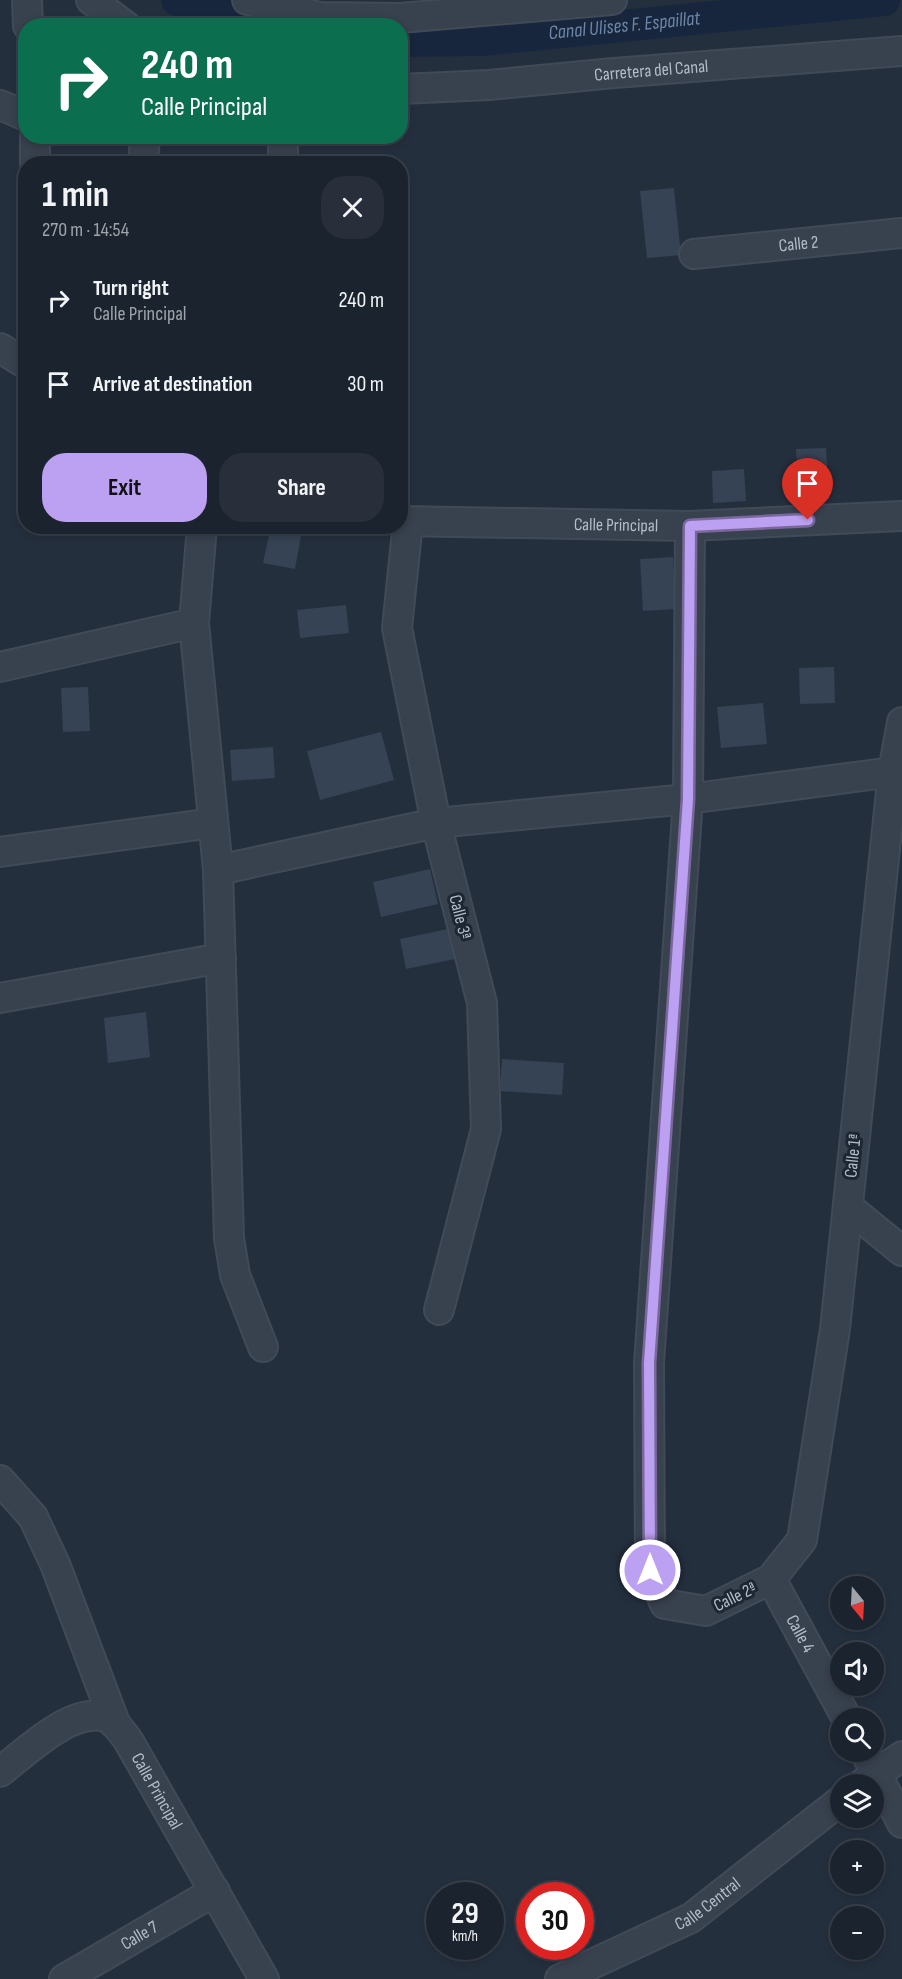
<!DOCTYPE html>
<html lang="en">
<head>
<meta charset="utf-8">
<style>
	:root { --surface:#1b232e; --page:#282f3a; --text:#f1f3f6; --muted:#a0a4aa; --line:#39404a; --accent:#bca0f2 }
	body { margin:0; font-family:"Sofia Sans Condensed",sans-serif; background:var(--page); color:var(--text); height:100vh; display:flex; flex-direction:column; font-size:22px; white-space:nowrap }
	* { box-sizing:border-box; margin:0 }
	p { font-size:20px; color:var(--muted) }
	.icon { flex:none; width:33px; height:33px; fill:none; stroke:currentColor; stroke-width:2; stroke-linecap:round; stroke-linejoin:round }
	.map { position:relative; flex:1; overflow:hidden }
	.details { position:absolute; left:18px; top:156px; width:390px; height:378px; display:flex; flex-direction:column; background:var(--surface); border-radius:24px; box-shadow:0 3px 9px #0003,0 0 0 2px var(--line) }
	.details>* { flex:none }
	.guide { position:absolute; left:18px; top:18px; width:390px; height:126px; border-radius:24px; box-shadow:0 3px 9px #0003,0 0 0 2px var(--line); background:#0b6e4f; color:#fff; overflow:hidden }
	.needle { width:39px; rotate:162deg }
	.tools { position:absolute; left:830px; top:1576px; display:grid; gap:12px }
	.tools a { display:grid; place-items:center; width:54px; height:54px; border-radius:50%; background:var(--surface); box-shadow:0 3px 9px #0003,0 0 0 2px var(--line); font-size:30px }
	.speed { position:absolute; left:426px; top:1882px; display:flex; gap:12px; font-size:30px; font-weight:700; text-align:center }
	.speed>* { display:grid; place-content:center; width:78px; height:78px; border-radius:50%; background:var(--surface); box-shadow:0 3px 9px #0003,0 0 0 2px var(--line); line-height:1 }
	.speed small { font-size:15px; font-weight:400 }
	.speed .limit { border:9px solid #d22; background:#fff; color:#111 }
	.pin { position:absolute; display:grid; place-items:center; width:51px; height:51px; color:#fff; margin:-62px -26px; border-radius:50% 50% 50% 0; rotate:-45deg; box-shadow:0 0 6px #0007 }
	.pin .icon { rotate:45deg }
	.me { position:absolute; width:66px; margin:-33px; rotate:0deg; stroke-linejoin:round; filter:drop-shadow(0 0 4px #0008) }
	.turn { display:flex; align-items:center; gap:21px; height:126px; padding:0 24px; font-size:27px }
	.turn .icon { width:78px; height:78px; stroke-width:2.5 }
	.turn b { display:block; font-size:42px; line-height:51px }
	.round { display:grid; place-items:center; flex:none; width:63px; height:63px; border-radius:24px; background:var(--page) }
	.summary { display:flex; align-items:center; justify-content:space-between; height:102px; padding:0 24px }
	h1 { font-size:36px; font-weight:700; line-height:45px }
	.primary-button { display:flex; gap:12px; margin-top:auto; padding:12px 24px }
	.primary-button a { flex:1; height:69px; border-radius:24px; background:var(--accent); color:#111; font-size:24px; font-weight:700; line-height:69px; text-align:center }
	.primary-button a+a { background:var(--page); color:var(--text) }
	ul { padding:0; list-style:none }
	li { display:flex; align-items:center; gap:18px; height:84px; padding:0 24px }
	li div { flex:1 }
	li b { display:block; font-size:22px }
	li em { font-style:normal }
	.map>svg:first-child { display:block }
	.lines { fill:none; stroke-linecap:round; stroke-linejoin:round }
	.canal { stroke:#17263c; stroke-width:32 }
	.building { fill:#364354 }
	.minor-casing { stroke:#414a57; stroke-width:32 }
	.minor { stroke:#38414e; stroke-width:28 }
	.route-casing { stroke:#7a689d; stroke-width:15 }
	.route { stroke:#bca0f2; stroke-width:10 }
	.labels { text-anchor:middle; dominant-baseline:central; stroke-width:6; stroke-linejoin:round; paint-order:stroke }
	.street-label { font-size:18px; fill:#b4bcc9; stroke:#1d2633 }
	.water-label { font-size:20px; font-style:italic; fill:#6d86a8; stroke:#1d2633 }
</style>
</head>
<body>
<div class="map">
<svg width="902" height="1979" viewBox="0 0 902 1979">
	<rect width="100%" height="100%" fill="#242f3e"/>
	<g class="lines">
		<g class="canal">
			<path d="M177,0l80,26"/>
			<path id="s1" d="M400,41l81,-1 403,-40"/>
		</g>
	</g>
	<path class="building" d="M674,188l7,67 -34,3 -7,-67z
		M826,448l3,51 -30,2 -3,-52z
		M744,469l2,32 -33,2 -1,-32z
		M270,530l31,6 -6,33 -32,-6z
		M673,557l3,52 -33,2 -3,-52z
		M346,605l3,28 -49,5 -3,-28z
		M834,667l1,36 -35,1 -1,-36z
		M88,687l2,44 -27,1 -2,-44z
		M763,703l4,41 -46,4 -4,-41z
		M381,732l13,48 -74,20 -13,-49z
		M273,747l2,31 -43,3 -2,-31z
		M430,869l8,35 -57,13 -8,-35z
		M448,929l7,30 -49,10 -6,-30z
		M146,1012l4,45 -42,6 -4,-45z
		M502,1059l62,4 -2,32 -62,-4z"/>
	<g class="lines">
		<defs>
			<g id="minor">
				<path d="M27,0l1,26"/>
				<path d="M91,0l35,26"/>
				<path d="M247,0l73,17 80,1 212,-18"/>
				<path id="s2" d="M400,89l89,-4 125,-12 288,-22"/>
				<path d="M0,105l26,11"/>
				<path d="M35,136v28"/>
				<path d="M283,136v28"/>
				<path d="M143,164l2,-28"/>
				<path id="s3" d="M694,254l208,-21"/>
				<path d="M0,348l26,16"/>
				<path id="s4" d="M400,521l290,5 212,-10"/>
				<path d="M408,522l-11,106 39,195 46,180 4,126 -47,181"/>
				<path d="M202,526l-8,97 24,247 11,368 6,37 28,72"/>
				<path d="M690,526l-2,273 -39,564 1,207 15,34 41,7 65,-32 31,-39 33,-211 58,-557 9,-50"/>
				<path d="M0,667l194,-44"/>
				<path d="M0,852l213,-29"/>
				<path d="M218,870l218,-47 252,-24 205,-27"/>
				<path d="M0,998l221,-40"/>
				<path d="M848,1207l54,44"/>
				<path d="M0,1480l33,37 22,47 60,159"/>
				<path id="s5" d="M771,1579l76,140"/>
				<path d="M865,1752l37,71"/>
				<path id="s6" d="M0,1772c25,-19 67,-61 101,-56 12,2 20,15 27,24l136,239"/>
				<path d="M862,1784l40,-28"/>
				<path id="s7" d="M64,1979l151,-88"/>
				<path id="s8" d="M560,1979l131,-61 149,-117"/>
			</g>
		</defs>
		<use href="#minor" class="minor-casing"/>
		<use href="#minor" class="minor"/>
	</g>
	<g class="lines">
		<defs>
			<path id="route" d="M650,1570l-1,-207 39,-564 2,-273 118,-6"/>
		</defs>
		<use href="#route" class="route-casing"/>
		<use href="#route" class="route"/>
	</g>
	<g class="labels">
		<g class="street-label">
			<text stroke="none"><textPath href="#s2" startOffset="252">Carretera del Canal</textPath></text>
			<text stroke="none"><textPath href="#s3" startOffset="105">Calle 2</textPath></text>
			<text stroke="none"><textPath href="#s4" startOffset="216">Calle Principal</textPath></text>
			<text transform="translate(460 917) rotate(76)">Calle 3ª</text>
			<text transform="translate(853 1156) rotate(-84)">Calle 1ª</text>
			<text transform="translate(735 1597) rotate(-26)">Calle 2ª</text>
			<text stroke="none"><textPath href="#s5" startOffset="62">Calle 4</textPath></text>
			<text stroke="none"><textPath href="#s6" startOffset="214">Calle Principal</textPath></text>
			<text stroke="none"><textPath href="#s8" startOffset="166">Calle Central</textPath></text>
			<text stroke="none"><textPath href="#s7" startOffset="87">Calle 7</textPath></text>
		</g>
		<g class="water-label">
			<text stroke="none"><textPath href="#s1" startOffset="225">Canal Ulises F. Espaillat</textPath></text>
		</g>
	</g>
</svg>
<div class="tools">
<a><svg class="needle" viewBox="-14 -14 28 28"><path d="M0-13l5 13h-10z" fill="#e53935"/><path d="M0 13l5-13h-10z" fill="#a0a4aa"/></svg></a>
<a><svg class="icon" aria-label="sound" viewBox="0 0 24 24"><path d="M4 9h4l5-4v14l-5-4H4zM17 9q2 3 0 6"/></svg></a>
<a><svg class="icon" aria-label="search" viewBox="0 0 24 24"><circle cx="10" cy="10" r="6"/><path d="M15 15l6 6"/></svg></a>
<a><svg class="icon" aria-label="layers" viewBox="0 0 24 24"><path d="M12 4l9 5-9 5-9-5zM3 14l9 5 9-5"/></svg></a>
<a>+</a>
<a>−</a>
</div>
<div class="speed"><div>29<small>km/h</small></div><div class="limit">30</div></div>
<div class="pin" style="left:808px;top:520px;background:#d93025"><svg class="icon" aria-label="arrive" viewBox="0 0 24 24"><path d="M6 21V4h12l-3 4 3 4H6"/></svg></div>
<svg class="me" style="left:650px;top:1570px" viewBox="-20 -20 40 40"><circle r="17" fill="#bca0f2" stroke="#fff" stroke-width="3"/><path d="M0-11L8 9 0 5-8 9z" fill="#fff"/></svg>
<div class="guide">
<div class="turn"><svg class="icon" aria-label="right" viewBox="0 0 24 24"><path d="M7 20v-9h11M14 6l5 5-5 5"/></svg><div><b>240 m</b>Calle Principal</div></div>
</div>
<section class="details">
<div class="summary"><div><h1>1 min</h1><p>270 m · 14:54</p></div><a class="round"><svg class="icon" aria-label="close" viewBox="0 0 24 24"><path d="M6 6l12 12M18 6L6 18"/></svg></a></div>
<ul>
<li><svg class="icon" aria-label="right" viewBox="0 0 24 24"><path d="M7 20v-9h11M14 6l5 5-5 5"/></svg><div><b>Turn right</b><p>Calle Principal</p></div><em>240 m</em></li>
<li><svg class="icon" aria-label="arrive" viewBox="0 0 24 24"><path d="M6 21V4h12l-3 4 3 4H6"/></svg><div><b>Arrive at destination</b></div><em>30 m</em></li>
</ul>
<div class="primary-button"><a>Exit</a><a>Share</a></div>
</section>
</div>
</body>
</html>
